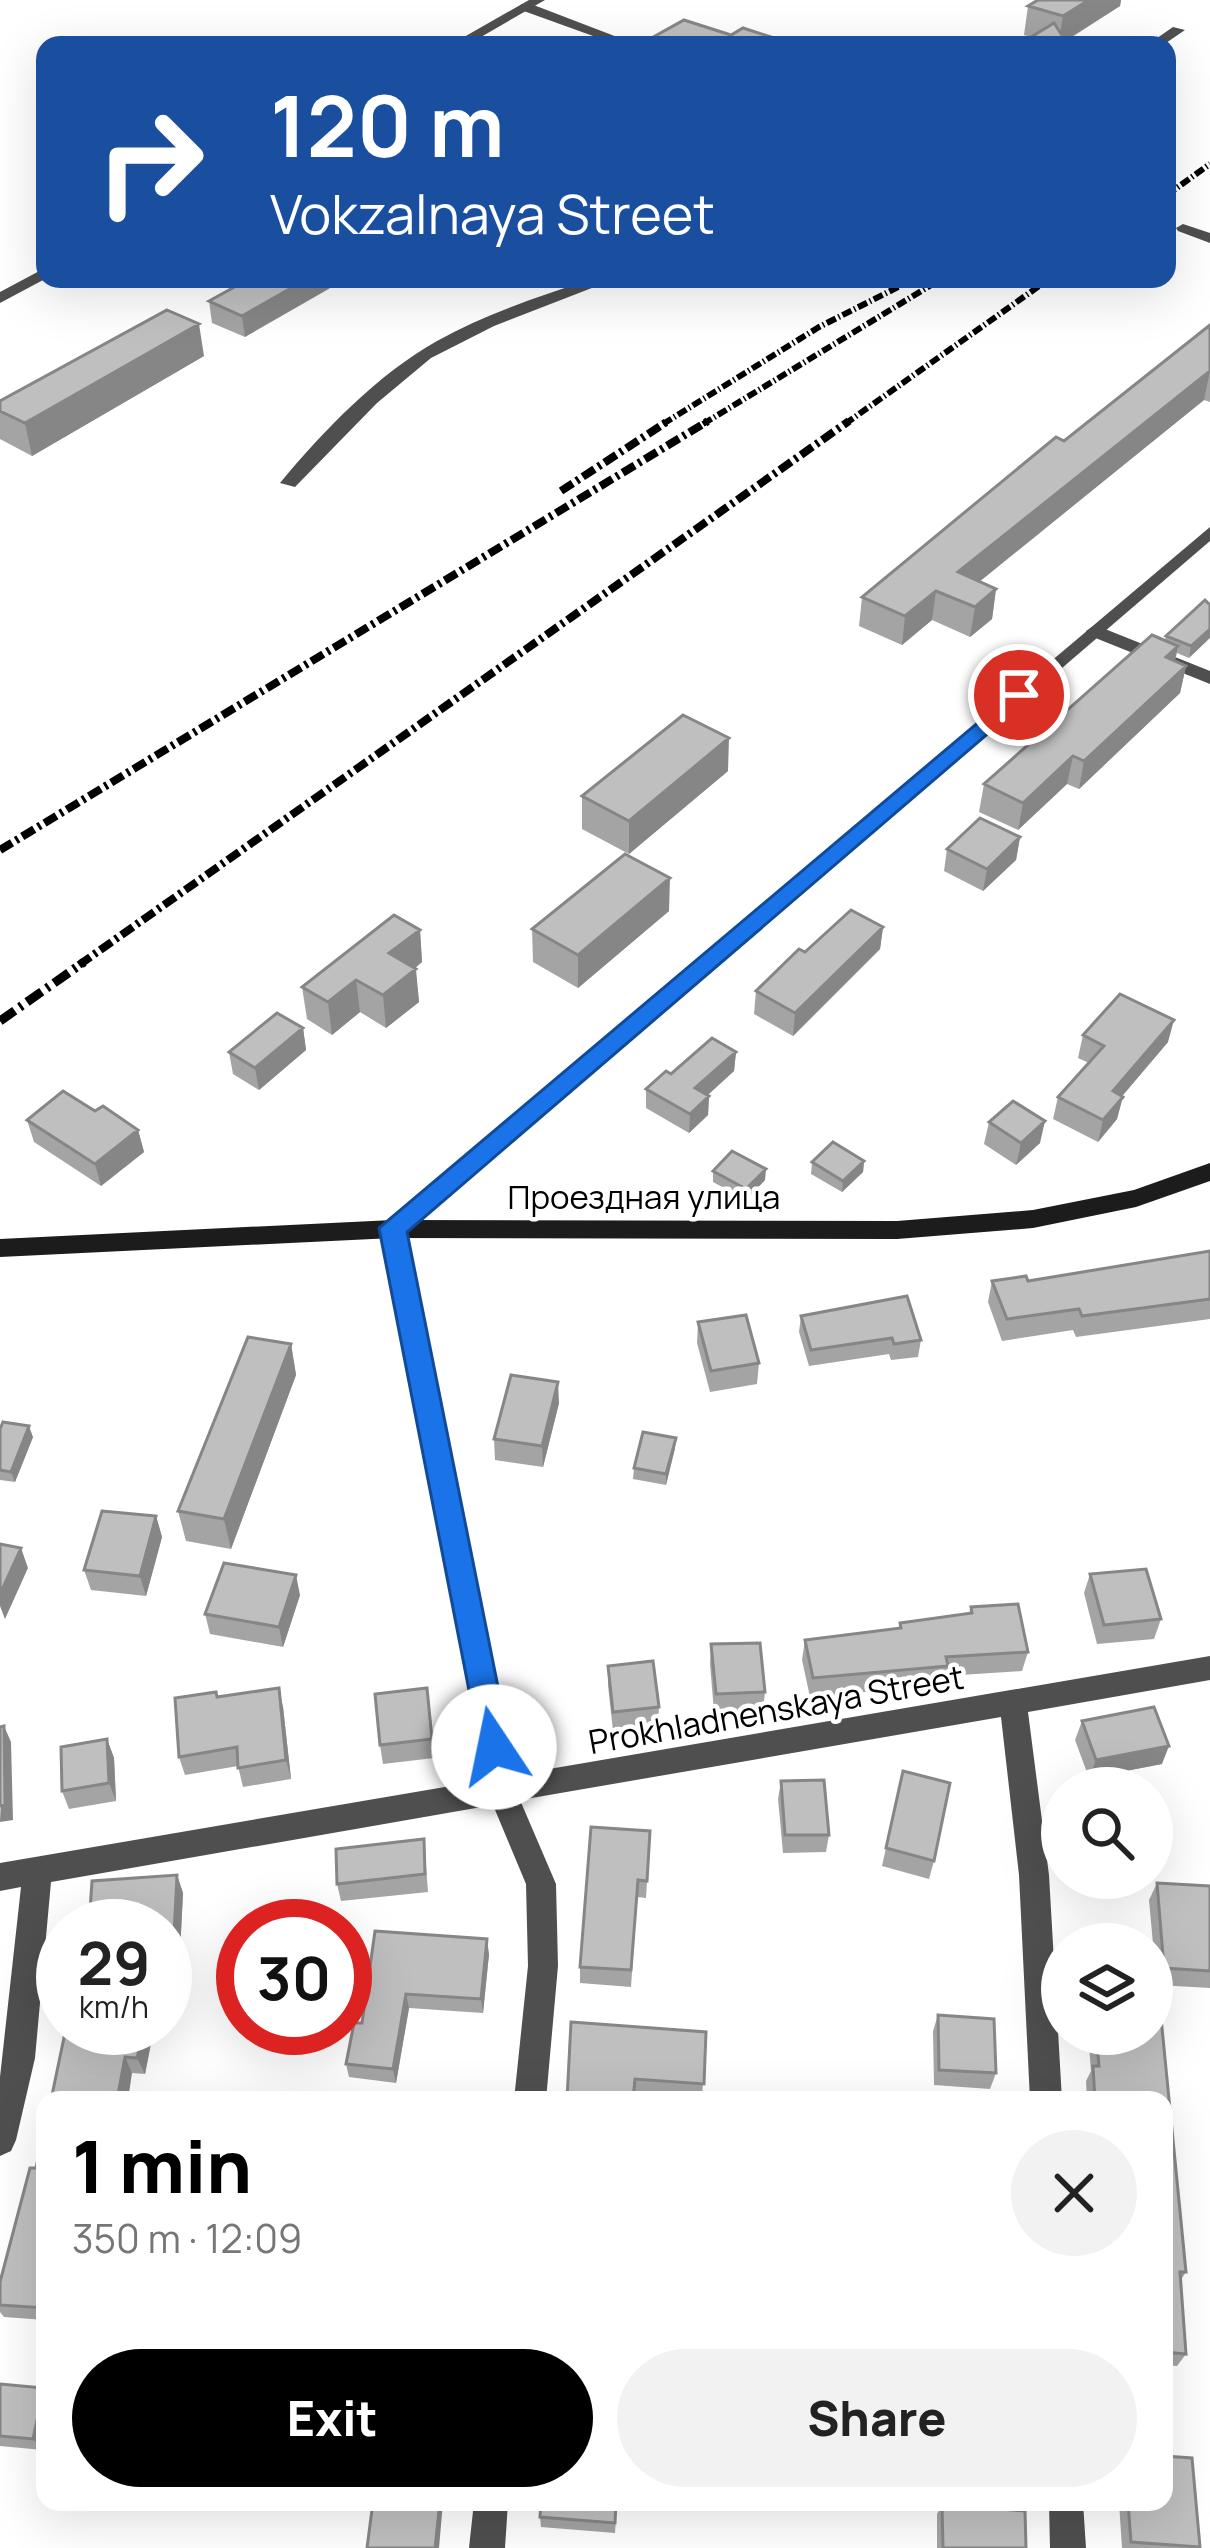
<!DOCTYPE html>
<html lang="en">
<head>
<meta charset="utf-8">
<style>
	:root { --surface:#fff; --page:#f2f2f2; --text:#222; --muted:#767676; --accent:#000 }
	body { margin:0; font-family:Manrope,sans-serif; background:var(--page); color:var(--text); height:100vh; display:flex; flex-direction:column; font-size:45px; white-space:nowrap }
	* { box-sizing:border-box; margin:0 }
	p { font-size:39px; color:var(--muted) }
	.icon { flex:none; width:66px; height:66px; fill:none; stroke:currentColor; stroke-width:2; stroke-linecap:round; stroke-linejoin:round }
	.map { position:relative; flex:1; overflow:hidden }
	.details { position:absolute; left:36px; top:2091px; width:1137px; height:420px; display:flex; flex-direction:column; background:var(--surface); border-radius:24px; box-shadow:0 12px 48px #0002 }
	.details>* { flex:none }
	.hud { position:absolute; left:36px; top:36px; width:1140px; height:252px; border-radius:24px; box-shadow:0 12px 48px #0002; background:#1a4fa0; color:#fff; overflow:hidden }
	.fabs { position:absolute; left:1041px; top:1767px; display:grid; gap:24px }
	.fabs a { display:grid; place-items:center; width:132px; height:132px; border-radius:50%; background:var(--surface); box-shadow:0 12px 48px #0002; font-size:60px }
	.speed { position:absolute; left:36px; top:1899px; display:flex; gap:24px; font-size:60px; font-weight:700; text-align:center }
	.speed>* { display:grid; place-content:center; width:156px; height:156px; border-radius:50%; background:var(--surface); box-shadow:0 12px 48px #0002; line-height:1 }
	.speed small { font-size:30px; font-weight:400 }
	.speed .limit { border:18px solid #d22; background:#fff; color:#111 }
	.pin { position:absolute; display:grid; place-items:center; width:102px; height:102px; color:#fff; margin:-51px; border:6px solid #fff; border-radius:50%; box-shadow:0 3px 12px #0007 }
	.me { position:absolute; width:132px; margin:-66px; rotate:349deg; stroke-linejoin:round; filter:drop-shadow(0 0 9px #0008) }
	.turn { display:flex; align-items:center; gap:42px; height:252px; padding:0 36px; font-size:54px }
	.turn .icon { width:156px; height:156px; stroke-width:2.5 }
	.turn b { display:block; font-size:84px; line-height:102px }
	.round { display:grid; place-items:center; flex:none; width:126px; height:126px; border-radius:63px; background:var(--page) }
	.overview { display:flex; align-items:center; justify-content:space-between; height:204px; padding:0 36px }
	h1 { font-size:72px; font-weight:800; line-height:90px; color:var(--accent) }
	.primary-button { display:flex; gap:24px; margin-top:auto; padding:24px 36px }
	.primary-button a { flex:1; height:138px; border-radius:72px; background:var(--accent); color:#fff; font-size:48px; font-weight:800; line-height:138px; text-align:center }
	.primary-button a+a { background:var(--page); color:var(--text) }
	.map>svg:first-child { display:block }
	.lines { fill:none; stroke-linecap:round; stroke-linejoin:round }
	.minor { fill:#4f4f4f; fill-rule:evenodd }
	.tertiary { fill:#4f4f4f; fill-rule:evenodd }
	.secondary { fill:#1c1c1c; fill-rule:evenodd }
	.rail-far2 { stroke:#000; stroke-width:6; stroke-dasharray:10 3 1.5 3; stroke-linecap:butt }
	.rail-far1 { stroke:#000; stroke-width:8; stroke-dasharray:14 4.5 3 4.5; stroke-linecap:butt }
	.rail { stroke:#000; stroke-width:9; stroke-dasharray:18 6 3 6; stroke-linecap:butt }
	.wall { fill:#a4a4a4 }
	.shaded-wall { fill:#868686 }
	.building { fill:#bfbfbf; stroke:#868686; stroke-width:3 }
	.route { fill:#1a73e8; stroke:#114b97; stroke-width:3 }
	.labels { text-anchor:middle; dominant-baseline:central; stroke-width:9; stroke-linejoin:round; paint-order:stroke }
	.street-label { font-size:33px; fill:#000; stroke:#fff }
</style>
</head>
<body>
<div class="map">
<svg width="1210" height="2548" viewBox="0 0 1210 2548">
	<rect width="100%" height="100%" fill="#fff"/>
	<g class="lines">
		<path class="minor" d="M521,4h10l107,41h-20l-97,-35z
			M1173,27l12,3 -22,15h-16z
			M1183,224l27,9v10l-32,-12 -2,-3z
			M592,279h23l-121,47 -63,32 -54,45 -82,84 -15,-4c43,-52 98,-109 157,-142 48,-27 103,-45 155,-62z
			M1095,625l115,46v13l-122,-49 -2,-4z
			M393,1220l12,9 109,546 696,-119v24l-182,32 21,163 13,225h-32l-11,-225 -18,-158 -481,83 36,84 2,82 -12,134h-32l14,-134 -2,-82 -33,-79 -442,77 -16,176 -19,82 -5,11 -11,5v-79l21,-190 -21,4v-28l486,-83 -105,-551z
			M474,2502h34l-3,46h-36z
			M1049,2502h34l3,46h-36z"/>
		<path class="tertiary" d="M529,0h16l-78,45h-17z
			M45,268v11l-45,24v-11z
			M1210,527v14l-809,694h-16l-4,-6 4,-6z"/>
		<path class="secondary" d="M1210,1163v18l-74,26 -103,21 -136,11 -504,-1 -393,19v-18l393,-19 504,1 136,-11 101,-20z"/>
		<path class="rail-far2" d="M1167,195l43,-31
			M663,424l156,-97 91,-46
			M703,424l238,-145
			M845,424l204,-145"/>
		<path class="rail-far1" d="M561,491l107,-70
			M0,850l708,-429
			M79,965l770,-544"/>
		<path class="rail" d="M0,1021l84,-59"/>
	</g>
	<path class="wall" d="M1038,0h83l-1,6 -54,35 1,4h-49l13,-8 -7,-2 4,-29z
		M249,279l-4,58 -33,-14 -3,-22z
		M1210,324v78l-6,-2 -225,181 17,8 -4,30 -22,18 -38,-17 -30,25 -43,-19 3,-29 202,-156z
		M204,356l-172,100 -32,-17v-38z
		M1205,600l-16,58 -12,-5 -2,7 11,6 -6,27 -101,96 -12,-5 -49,46 -39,-18 5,-28 181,-144 1,-4z
		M728,771l-99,83 -47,-25v-33z
		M1020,837l-4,23 -33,31 -39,-20 3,-22z
		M669,911l-91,77 -45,-26 -1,-33z
		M883,927l-3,22 -87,87 -39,-22 2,-23 49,-39z
		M420,930l2,32 -7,6 4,34 -33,26 -26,-16 -28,23 -25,-16 -5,-32z
		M303,1028l3,22 -47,40 -26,-16 -4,-22z
		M1083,1035l85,7 -46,54 -5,23 -19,23 -45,-23 5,-22 31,-34 -11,-5z
		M736,1052l-2,19 -26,24 1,1 -1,19 -19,18 -43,-25v-19l25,-15z
		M95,1111l43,19 6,22 -43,34 -67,-44 -7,-22z
		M989,1122l51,21 -24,22 -32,-21z
		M864,1161l-1,11 -21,20 -31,-18 1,-12z
		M713,1171l52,9 -19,20 -33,-18z
		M1210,1251v68l-134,18 -3,-7 -71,11 -14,-39 4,-21h36z
		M801,1316l120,24 -3,17 -27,3 -2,-6 -80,12 -10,-34z
		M698,1322l61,41 -2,21 -47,8 -13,-49z
		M291,1344l5,31 -65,174 -45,-8 -8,-30z
		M559,1403l-16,64 -48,-7 -1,-21z
		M0,1429l33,8 -18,45 -15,-2z
		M675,1448l-9,37 -33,-6 1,-11z
		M156,1516l6,21 -16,59 -55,-6 -7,-20z
		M1090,1574l71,45 -7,20 -57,5 -13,-51z
		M300,1595l-17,52 -73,-13 -5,-20z
		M971,1607l57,45 -6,19 -77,5 -2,9 -133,12 -8,-37 3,-20 94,-12 1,-5 69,-9z
		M711,1644l54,48 -2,19 -49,1 -4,-48z
		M608,1666l51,41 -1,19 -45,5 -5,-46z
		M427,1688l7,70 -51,6 -3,-19z
		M218,1697l65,10 8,72 -48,8 -5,-21 -53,9 -6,-18z
		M1082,1721l80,43 -73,14 -14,-38z
		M107,1739l7,19 2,43 -47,8 -7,-18z
		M903,1771l31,90 -5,18 -47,-13z
		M781,1781l48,54 -3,17 -43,1 -5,-54z
		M650,1831l-4,67 -9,-1 -6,90 -51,-4v-16z
		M424,1839l4,53 -87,9 -4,-17z
		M177,1875l6,18 -4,78 -14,1v2v-48z
		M1157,1883l53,3v102l-52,-3 28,287 -6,9 6,73 -9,12 -13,-1v-265h-77l-1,-19 5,-10 -3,-37h64l4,-57 -7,-77z
		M375,1931l114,23 -6,59 -74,-5 -13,75 -47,-6 -3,-13 16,-41z
		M938,2015l58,58 -6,16 -56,-4 -1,-54z
		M66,2028h88l-9,46 -13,-1z
		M706,2032l-4,67 -68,-5 -67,6z
		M45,2126v194l-41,-3 -4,-5v-30l36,-114z
		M0,2384l45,5v49l-2,12 -43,-4z
		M617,2502l-2,31 -74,-6 -1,-10z
		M1119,2502h45l35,46h-77z
		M942,2504l84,44h-89v-34z"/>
	<path class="shaded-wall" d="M1089,0h32l-1,6 -62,39 5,-29z
		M307,279h39l-101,58 -3,-21z
		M199,324l5,32 -172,100 -7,-33z
		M1210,371l-6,29 -247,200 1,-28z
		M996,589l-4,30 -22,18 5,-30z
		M936,591l-4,29 -30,25 3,-29z
		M1210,629v9l-21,20 2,-12z
		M1178,646l-6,27 -6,-16z
		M1186,666l-6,27 -101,96 5,-28z
		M729,738l-1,33 -99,83v-33z
		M1073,756l-6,28 -49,46 5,-27z
		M1020,837l-4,23 -33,31 4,-22z
		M670,878l-1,33 -91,77v-33z
		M883,927l-3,22 -87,87 2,-23z
		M420,930l2,32 -29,24 -4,-33z
		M416,969l3,33 -33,26 -3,-33z
		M356,980l4,32 -28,23 -4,-33z
		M1174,1020l-6,22 -61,72 6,-23z
		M303,1028l3,22 -47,40 -4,-22z
		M736,1052l-2,19 -40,36 1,-19z
		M709,1096l-1,19 -19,18 1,-19z
		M1123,1097l-6,22 -19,23 5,-22z
		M1045,1121l-5,22 -24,22 5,-22z
		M138,1130l6,22 -43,34 -6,-22z
		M864,1161l-1,11 -21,20 1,-11z
		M766,1169l-1,11 -19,20v-11z
		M291,1344l5,31 -65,174 -7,-30z
		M558,1382l1,21 -16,64 -1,-21z
		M29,1426l4,11 -18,45 -4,-10z
		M676,1438l-1,10 -9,37v-11z
		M156,1516l6,21 -16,59 -6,-20z
		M21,1548l7,20 -23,51 -5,-13v-12z
		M296,1575l4,20 -17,52 -4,-20z
		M279,1688l4,19 8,72 -5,-19z
		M4,1726l7,16 2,78 -13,2z
		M107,1739l7,19 2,43 -7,-18z
		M1169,1746l-7,18 -73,14 7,-18z
		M177,1875l6,18 -4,78 -6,-17z
		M487,1939l2,15 -6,59 -2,-14z
		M406,1994l3,14 -13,75 -3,-14z
		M144,2028h10l-9,46 -8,-16z
		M125,2057l7,16 -4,27h-11z
		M44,2388l1,50 -2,12 -10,-11z
		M440,2502h3l-4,46h-4z"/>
	<path class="building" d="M1038,0h51l-26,16 -35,-10z
		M684,20l47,15 12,-7 34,11 -9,6h-129z
		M1054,23l13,20 -2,2h-47z
		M249,279h58l-65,37 -33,-15z
		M167,310l32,14 -174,99 -25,-12v-10z
		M1210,325v46l-252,201 38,17 -21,18 -39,-16 -31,25 -43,-19 194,-160 8,4z
		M1205,600l5,5v24l-19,17 -25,-10z
		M1152,635l26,11 -12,11 20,9 -102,95 -11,-5 -50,47 -39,-19z
		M683,715l46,23 -100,83 -47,-25z
		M980,818l40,19 -33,32 -40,-20z
		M625,854l45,24 -92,77 -46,-26z
		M851,910l32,17 -88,86 -39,-22 43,-42 6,3z
		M394,915l26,15 -31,23 27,16 -33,26 -27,-15 -28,22 -26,-15z
		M1120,994l54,26 -61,71 10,6 -20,23 -45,-23 46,-51 -21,-11z
		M277,1013l26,15 -48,40 -26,-16z
		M712,1038l24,14 -41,36 14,8 -19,18 -44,-25 20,-18 5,3z
		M63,1091l32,20 8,-5 35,24 -43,34 -68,-44z
		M1013,1101l32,20 -24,22 -32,-21z
		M833,1142l31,19 -21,20 -31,-19z
		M732,1151l34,18 -20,20 -33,-18z
		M1210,1251v48l-128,17 -3,-7 -72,10 -15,-38 34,-5 2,5z
		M907,1296l14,44 -27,4 -2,-6 -81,12 -10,-34z
		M746,1315l13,48 -48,8 -13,-49z
		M248,1337l43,7 -67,175 -46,-8z
		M511,1375l47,7 -16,64 -48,-7z
		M3,1422l26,4 -18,46 -11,-2v-41z
		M643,1432l33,6 -10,36 -32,-6z
		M102,1511l54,5 -16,60 -56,-6z
		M0,1544l21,4 -21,46z
		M224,1563l72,12 -17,52 -74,-13z
		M1146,1569l15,50 -57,6 -14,-51z
		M1018,1604l10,48 -82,5 2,9 -135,12 -8,-38 96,-12 -1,-5 72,-10 -1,-6z
		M760,1643l5,49 -49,2 -5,-50z
		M653,1661l6,46 -46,5 -5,-46z
		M279,1688l7,72 -48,8 -1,-21 -58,10 -4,-59 41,-6 1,5z
		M427,1688l5,51 -52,6 -5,-51z
		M1154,1707l15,39 -73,14 -14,-39z
		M4,1726l1,79 -5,1v-79z
		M107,1739l2,44 -47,8 -1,-44z
		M903,1771l47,12 -16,78 -48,-13z
		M824,1780l5,55h-44l-4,-54z
		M591,1827l59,4 -3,50 -9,-1 -7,90 -51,-3z
		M424,1839l1,35 -88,10 -1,-35z
		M177,1875l-4,79 -8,1v-29h-76l3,-45z
		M1157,1883l53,3v85l-46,-3z
		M375,1931l112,8 -6,60 -75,-5 -13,75 -47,-5 8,-41h8z
		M1152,1977h5l29,295h-6l6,82 -22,-2v-252h-69l-2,-34h6l-3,-32h56z
		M938,2015l56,4 2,54 -57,-3z
		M571,2022l135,10 -2,52 -69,-5 -2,21h-66z
		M66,2028h78l-7,30 -12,-1 -8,43h-66z
		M45,2126v182l-45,-3v-23l30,-114h6z
		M0,2384l44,4 -11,51 -33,-3z
		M1164,2456l28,2 8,89 -69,-5 -3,-40h36z
		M373,2502h67l-5,46h-68z
		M541,2502h75l-1,21 -75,-6z
		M942,2504l83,7 1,37h-83z"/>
	<path class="route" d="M1019,688l11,7 -3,5 -620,532 103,515 -5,10 -11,4 -12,-4 -103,-529z"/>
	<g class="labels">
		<g class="street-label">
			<text x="644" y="1196">Проездная улица</text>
			<text transform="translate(776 1709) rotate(-10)">Prokhladnenskaya Street</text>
		</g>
	</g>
</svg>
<div class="fabs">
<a><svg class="icon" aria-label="search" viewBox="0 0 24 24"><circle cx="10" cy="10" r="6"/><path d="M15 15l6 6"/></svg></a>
<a><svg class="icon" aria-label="layers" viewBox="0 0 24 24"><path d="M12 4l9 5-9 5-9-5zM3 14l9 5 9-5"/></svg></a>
</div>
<div class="speed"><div>29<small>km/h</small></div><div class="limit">30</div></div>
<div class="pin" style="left:1019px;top:695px;background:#d93025"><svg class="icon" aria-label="arrive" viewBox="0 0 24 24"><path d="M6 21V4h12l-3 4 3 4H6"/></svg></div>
<svg class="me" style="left:494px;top:1747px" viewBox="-20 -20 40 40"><circle r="19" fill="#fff"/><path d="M0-13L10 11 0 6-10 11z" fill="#1a73e8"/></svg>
<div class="hud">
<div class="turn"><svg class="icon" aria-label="right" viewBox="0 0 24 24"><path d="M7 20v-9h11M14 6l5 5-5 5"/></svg><div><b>120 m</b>Vokzalnaya Street</div></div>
</div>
<section class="details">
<div class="overview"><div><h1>1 min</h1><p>350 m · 12:09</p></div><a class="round"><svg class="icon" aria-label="close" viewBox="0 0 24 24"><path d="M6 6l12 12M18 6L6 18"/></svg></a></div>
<div class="primary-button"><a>Exit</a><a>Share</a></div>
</section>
</div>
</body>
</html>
